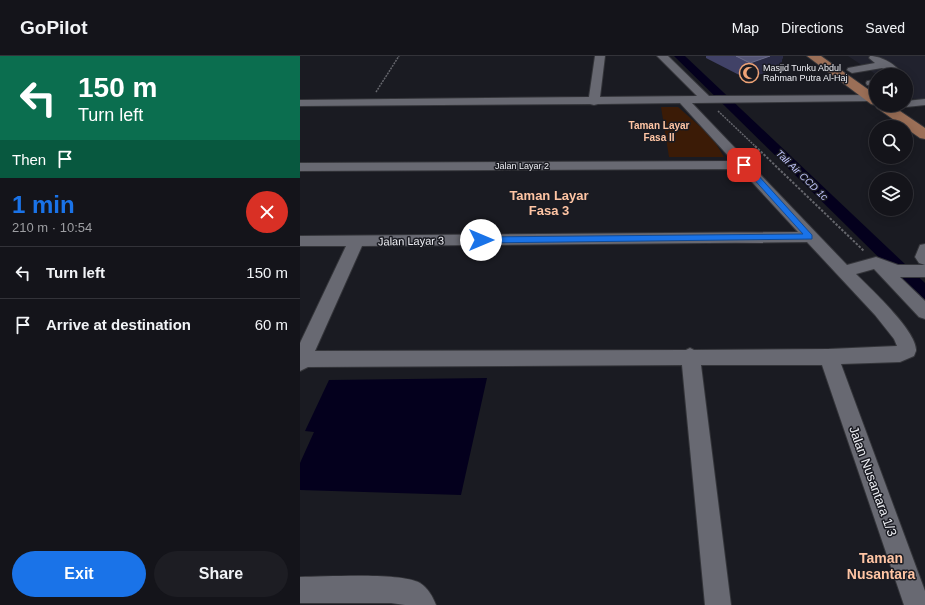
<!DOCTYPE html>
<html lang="en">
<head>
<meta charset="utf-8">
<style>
	:root { --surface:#14141a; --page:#1d1d23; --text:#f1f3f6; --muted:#9d9ea2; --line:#333339; --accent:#1a73e8 }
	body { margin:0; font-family:Arial,sans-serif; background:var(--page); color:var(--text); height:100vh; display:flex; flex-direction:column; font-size:15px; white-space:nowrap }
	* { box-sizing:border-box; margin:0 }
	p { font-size:13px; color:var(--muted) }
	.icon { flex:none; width:22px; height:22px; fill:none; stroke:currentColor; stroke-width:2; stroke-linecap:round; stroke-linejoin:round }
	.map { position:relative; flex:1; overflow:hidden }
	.side { display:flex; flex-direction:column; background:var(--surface); width:300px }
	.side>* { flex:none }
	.hud { background:#0b6e4f; color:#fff; overflow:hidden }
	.fabs { position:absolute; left:569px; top:12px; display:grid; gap:8px }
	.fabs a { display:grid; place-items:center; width:44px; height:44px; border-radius:50%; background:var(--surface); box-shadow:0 2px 10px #0003,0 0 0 1px var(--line); font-size:20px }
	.pin { position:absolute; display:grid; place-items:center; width:34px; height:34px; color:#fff; margin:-17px; border-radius:8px; box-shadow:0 2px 6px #0006 }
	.me { position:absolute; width:44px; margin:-22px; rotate:90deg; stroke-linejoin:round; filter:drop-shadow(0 0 3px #0008) }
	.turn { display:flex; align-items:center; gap:14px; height:84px; padding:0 12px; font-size:18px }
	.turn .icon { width:52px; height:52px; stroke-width:2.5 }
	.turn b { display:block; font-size:28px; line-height:34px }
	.then { display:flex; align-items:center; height:38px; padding:0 12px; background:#0003; gap:8px; font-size:15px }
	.round { display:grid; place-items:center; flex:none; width:42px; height:42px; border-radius:21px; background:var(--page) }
	.summary { display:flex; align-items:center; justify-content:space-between; height:68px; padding:0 12px }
	h1 { font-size:24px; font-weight:700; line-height:30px; color:var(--accent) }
	.action { display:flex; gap:8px; margin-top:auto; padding:8px 12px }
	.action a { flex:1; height:46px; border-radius:24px; background:var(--accent); color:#fff; font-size:16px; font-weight:700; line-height:46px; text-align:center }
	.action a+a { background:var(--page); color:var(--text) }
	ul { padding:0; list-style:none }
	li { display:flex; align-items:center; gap:12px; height:52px; padding:0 12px; border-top:1px solid var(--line) }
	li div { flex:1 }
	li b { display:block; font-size:15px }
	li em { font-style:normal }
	header { display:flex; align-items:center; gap:24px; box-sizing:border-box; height:56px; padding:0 20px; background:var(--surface); border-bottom:1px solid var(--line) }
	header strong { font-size:19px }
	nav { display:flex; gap:22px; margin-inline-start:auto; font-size:14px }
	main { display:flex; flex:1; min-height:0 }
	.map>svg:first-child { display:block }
	.built { fill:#21222e }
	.green { fill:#3b1b06 }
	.water { fill:#04001d }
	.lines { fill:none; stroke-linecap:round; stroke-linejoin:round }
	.canal { fill:#04001d; fill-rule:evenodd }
	.minor-casing { stroke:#34353a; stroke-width:2 }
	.major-casing { stroke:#34353a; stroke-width:2 }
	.path-far1 { stroke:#65666c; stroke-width:1.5; stroke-dasharray:2 1; stroke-linecap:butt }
	.path { stroke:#65666c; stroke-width:2; stroke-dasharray:2.5 1.5; stroke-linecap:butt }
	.minor { fill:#686972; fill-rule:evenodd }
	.major { fill:#9b6f57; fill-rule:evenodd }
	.wall { fill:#414267 }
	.shaded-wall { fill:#2a2b45 }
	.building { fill:#545576; stroke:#6c6d8a }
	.route { fill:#1a73e8; stroke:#114b97 }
	.labels { text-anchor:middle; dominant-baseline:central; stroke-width:3; stroke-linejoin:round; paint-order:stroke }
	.far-poi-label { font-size:9px; fill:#eeeff4; stroke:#1a1b22; text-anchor:start }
	.far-street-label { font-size:9px; fill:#eeeff4; stroke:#1a1b22 }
	.far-neighbourhood-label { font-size:10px; font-weight:bold; fill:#ffc5a4; stroke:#1a1b22 }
	.far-water-label { font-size:10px; font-style:italic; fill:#bec2fa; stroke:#1a1b22 }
	.street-label { font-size:11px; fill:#eeeff4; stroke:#1a1b22 }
	.far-district-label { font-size:13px; font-weight:bold; fill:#ffc5a4; stroke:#1a1b22 }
	.near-street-label { font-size:13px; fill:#eeeff4; stroke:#1a1b22 }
	.near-neighbourhood-label { font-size:14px; font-weight:bold; fill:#ffc5a4; stroke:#1a1b22 }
</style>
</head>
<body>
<header>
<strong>GoPilot</strong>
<nav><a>Map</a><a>Directions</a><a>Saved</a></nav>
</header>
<main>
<section class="side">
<div class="hud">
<div class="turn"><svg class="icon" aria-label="left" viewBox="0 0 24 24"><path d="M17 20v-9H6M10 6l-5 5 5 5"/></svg><div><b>150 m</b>Turn left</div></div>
<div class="then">Then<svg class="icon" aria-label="arrive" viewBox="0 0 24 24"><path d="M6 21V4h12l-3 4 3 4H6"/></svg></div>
</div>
<div class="summary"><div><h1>1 min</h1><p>210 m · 10:54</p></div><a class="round" style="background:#d93025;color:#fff"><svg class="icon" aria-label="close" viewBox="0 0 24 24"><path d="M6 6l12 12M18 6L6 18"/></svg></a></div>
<ul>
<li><svg class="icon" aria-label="left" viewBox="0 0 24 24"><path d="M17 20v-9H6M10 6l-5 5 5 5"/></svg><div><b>Turn left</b></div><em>150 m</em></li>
<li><svg class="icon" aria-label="arrive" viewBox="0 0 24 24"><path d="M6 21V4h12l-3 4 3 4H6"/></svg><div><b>Arrive at destination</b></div><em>60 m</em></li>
</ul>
<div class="action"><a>Exit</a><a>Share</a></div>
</section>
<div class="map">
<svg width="625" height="549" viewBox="0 0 625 549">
	<rect width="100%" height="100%" fill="#1a1b22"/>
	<path class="built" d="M548,0h77v50l-19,-12v-19h-29z"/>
	<path class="green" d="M361,51h17l34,30 12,20h-55z"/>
	<path class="water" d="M187,322l-26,117 -161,-5v-27l14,-31 -9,-1 24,-51z"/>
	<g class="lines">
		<path class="canal" d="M374,0h11l240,227v16l-6,-2z"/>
		<defs>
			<path id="minor" d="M295,0h10l-5,41 97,-1 -40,-40h11l41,40 167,-1v6h-3l-181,2 155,162 29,-8 22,8h27v12h-25l25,24v18l-6,-2 -45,-48 -18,5c13,13 62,58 60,77 0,0 -2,5 -2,5l-14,6 -59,2 84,227v14h-21l-82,-240h-121l30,240h-26l-23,-240 -374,2 -8,4v-28l46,-97h-46v-10l498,-4 -58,-63 -440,2v-8l433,-2 -53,-58 -82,1 -4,1 -4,-1 -290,2v-6l289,-3zM507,186l68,73 19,24 3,7 -68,3 -135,1 -4,-2 -4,2 -371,1 47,-105z
				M570,0c12,0 27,9 33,19h-10l-11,-7 -30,5 -5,-3 1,-2 27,-5 -6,-5z
				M576,24v6l-9,-1 -1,-2 1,-2z
				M625,43v6l-19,2 -5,-2h5v-4z
				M625,188v21l-6,-2 -4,-6 5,-12z
				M0,521c26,0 99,-5 120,6 8,5 13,14 16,22h-31l-14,-2h-91z"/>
			<path id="major" d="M507,0h14l55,39v10h15l34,23v11l-5,-1 -43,-30 -2,-3 -4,-1z"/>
		</defs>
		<use href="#minor" class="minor-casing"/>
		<use href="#major" class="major-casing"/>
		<path class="path-far1" d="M76,36l23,-36
			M418,55l38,36"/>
		<path class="path" d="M455,90l109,105"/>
		<use href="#minor" class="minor"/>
		<use href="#major" class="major"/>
	</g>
	<path class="wall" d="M406,0h77l-3,11 -33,12 -41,-21z"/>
	<path class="shaded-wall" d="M470,0h13l-3,11 -33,12 3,-16z"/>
	<path class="building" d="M436,0h34l-20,7z"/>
	<path class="route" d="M442,107h5l65,72v4l-331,4 -4,-3 4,-3 322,-3 -61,-68z"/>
	<defs>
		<symbol id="mosque-ring" viewBox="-11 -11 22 22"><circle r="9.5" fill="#1a1b22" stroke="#efa376" stroke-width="1.5"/><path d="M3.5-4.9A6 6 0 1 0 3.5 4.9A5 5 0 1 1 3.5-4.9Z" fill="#efa376"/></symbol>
	</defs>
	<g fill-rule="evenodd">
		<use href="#mosque-ring" x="438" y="6" width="22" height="22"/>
	</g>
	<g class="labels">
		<g class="far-poi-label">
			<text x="463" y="12">Masjid Tunku Abdul<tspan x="463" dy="10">Rahman Putra Al-Haj</tspan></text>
		</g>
		<g class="far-street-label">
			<text x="222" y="110">Jalan Layar 2</text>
		</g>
		<g class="far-neighbourhood-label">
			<text x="359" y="69">Taman Layar<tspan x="359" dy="12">Fasa II</tspan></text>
		</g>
		<g class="far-water-label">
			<text transform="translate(502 119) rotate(44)">Tali Air CCD 1c</text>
		</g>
		<g class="street-label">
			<text transform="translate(111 185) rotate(-1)">Jalan Layar 3</text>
		</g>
		<g class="far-district-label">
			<text x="249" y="139">Taman Layar<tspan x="249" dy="15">Fasa 3</tspan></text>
		</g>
		<g class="near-street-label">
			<text transform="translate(573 425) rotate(70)">Jalan Nusantara 1/3</text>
		</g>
		<g class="near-neighbourhood-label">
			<text x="581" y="502">Taman<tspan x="581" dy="16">Nusantara</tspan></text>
		</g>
	</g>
</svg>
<div class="fabs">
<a><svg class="icon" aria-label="sound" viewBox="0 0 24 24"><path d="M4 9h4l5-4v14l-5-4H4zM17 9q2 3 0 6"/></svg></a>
<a><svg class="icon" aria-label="search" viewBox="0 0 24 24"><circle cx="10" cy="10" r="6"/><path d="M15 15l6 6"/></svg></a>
<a><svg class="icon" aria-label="layers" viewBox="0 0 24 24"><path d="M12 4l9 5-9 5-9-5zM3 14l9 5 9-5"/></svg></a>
</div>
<div class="pin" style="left:444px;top:109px;background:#d93025"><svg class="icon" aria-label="arrive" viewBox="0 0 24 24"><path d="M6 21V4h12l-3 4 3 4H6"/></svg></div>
<svg class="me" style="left:181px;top:184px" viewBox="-20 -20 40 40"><circle r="19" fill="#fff"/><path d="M0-13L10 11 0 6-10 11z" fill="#1a73e8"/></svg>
</div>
</main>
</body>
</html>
